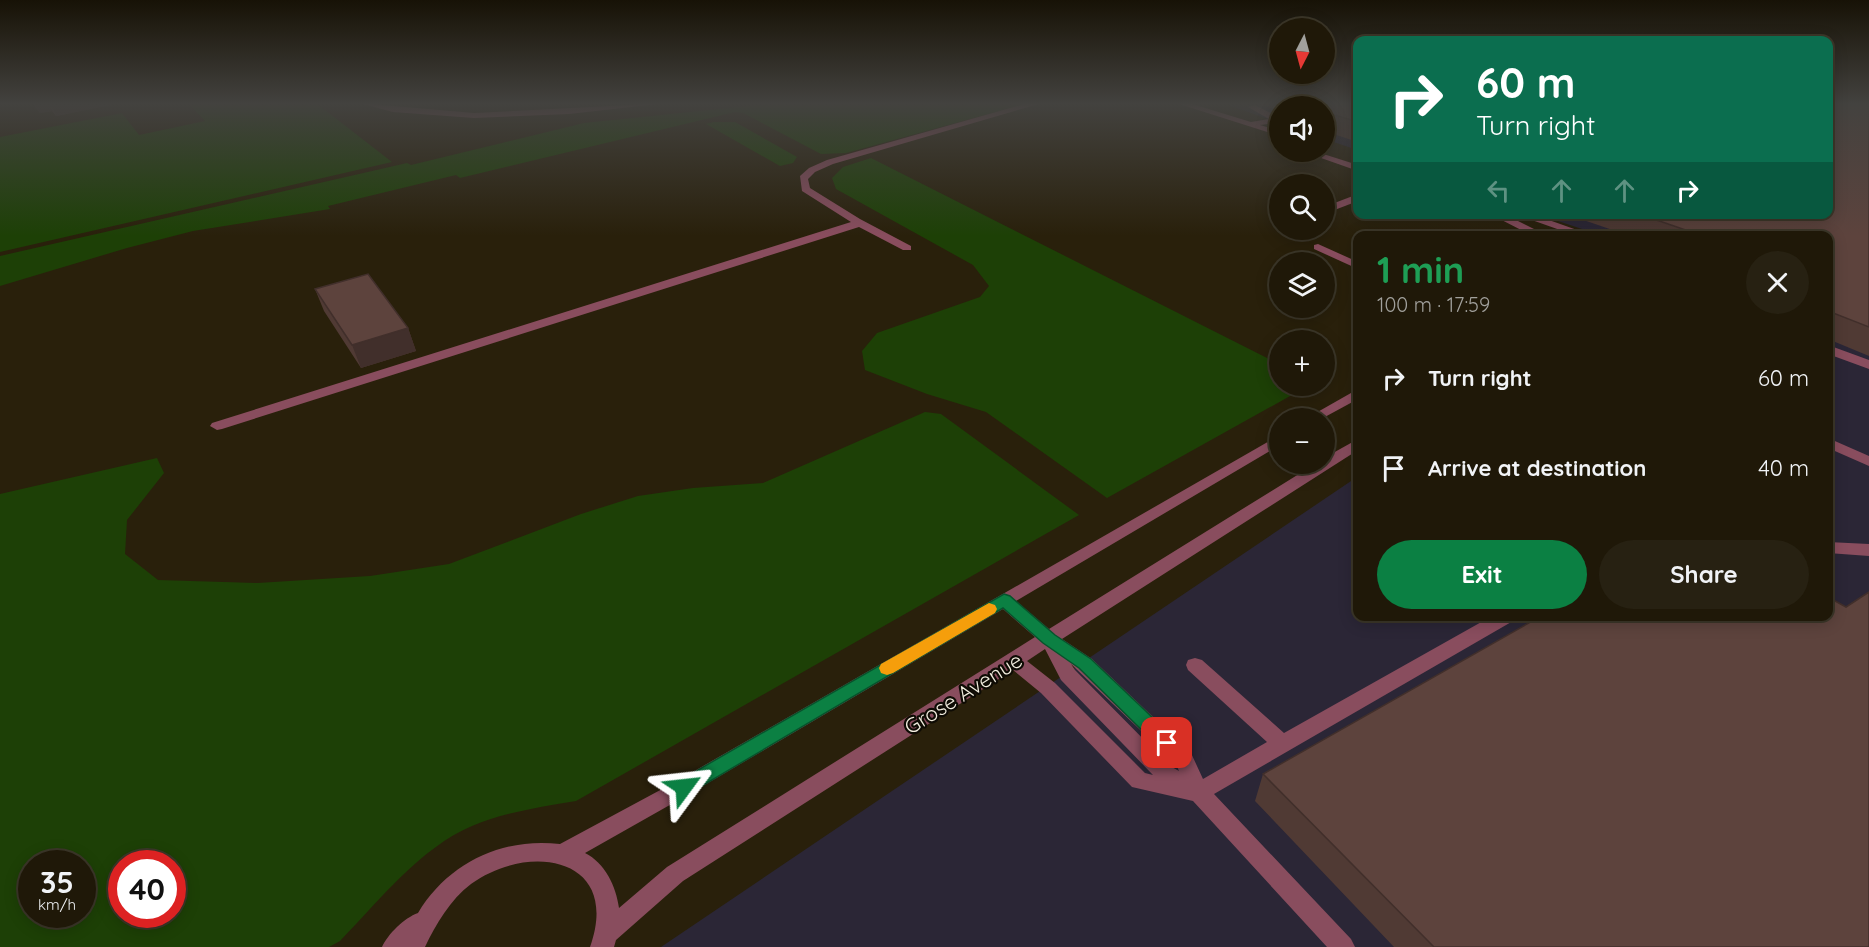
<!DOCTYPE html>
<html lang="en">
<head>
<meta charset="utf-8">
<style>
	:root { --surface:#1f1808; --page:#272112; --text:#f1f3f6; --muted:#a1a09c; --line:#3c3729; --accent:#0b8043 }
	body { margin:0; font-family:Quicksand,sans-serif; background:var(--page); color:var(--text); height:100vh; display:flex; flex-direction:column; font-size:22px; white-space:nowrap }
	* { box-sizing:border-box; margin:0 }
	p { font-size:20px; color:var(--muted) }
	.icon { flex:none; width:33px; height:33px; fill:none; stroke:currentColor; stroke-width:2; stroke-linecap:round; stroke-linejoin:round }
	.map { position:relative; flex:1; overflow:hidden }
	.details { position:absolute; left:1353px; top:231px; width:480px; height:390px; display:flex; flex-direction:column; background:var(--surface); border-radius:12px; box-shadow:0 3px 15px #0003,0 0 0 2px var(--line) }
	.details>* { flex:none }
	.banner { position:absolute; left:1353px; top:36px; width:480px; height:183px; border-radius:12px; box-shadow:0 3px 15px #0003,0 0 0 2px var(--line); background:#0b6e4f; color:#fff; overflow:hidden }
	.needle { width:39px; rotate:186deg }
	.tools { position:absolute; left:1269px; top:18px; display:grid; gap:12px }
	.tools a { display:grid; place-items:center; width:66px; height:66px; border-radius:50%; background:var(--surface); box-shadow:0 3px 15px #0003,0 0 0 2px var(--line); font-size:30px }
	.speed { position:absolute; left:18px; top:850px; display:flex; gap:12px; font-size:30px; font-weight:700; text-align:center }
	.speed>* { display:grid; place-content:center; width:78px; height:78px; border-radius:50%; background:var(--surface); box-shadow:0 3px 15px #0003,0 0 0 2px var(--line); line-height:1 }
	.speed small { font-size:15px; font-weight:400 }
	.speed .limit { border:9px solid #d22; background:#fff; color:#111 }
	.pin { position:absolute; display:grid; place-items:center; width:51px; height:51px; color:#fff; margin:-26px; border-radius:12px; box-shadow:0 3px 9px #0006 }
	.me { position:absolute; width:66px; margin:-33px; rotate:60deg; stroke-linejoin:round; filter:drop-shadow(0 0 4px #0008) }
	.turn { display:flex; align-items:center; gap:21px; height:126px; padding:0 24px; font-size:27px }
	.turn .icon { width:78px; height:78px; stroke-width:2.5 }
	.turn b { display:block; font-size:42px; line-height:51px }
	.lanes { display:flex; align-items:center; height:57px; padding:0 24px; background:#0003; justify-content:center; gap:30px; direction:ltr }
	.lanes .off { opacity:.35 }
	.round { display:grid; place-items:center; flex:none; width:63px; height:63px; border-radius:32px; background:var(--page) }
	.overview { display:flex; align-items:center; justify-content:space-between; height:102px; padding:0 24px }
	h1 { font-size:36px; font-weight:700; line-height:45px; color:#1e9e55 }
	.action { display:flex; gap:12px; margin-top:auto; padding:12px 24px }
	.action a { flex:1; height:69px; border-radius:36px; background:var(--accent); color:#fff; font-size:24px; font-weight:700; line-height:69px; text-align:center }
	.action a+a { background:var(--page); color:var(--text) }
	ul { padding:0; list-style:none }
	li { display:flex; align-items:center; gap:18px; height:90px; padding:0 24px }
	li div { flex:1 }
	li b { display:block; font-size:22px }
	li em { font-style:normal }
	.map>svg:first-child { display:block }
	.commercial { fill:#2b2636 }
	.green { fill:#1d4006; fill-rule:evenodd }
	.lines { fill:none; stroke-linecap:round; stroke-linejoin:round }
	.minor { fill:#894d5e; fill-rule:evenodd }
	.wall { fill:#503a34 }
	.shaded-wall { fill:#412f2b }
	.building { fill:#5d433d; stroke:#412f2b; stroke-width:1.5 }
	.route { fill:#0b8043; stroke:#07532c; stroke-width:1.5 }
	.slow { fill:#f59e0b }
	.labels { text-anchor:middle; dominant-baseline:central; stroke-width:4.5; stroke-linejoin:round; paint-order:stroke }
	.near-street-label { font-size:21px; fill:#f2eddf; stroke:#0e0b04 }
</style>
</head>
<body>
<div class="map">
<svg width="1869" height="947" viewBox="0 0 1869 947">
	<rect width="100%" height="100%" fill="#29200b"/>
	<path class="commercial" d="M1223,103h134v47l-32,-11 -1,-33h-44l-1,17z
		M1869,103v844h-1208l696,-470 1,139h470v-380l-228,-1 -60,-20 288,-1z"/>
	<path class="green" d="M188,103h128l76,59 -392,90v-115l122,-24 17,22 66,-14z
		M776,103h252l-182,50 -25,1 -78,-41 -8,-1 -275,66 -4,-3 -128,31 2,3 -137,22 -66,17 -127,38v-30l407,-93 4,2 173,-42z
		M714,122h21l62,35 -4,6 -13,3 -74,-42z
		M871,158l408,206 1,22h28l-201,112 -121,-86 -59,-18 -62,-24 -3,-19 15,-18 103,-36 9,-11 -16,-21 -137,-76 -4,-11 11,-11z
		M925,412l16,2 138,101 -503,286c-35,6 -71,11 -104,25 -52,22 -93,75 -132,115l-11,6h-329v-453l157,-36 7,15 -37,47 -2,34 33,26 100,3 112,-7 79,-12 132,-50 57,-18 55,-8 70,-5zM32,864h50v51h-50zM122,864h50v51h-50z"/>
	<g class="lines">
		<path class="minor" d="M359,103l115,10 193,-10 -98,11 -95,4 -81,-6z
			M1028,103h14l-209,61 -18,8 -7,7 2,9 50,31 51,27v4h-8l-44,-23 -637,202 -5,1 -7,-4 2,-3 639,-201 -49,-31 -2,-15 9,-8 18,-8z
			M1176,103h13l62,19 18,-3 -21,-12 7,-2 23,12 -1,6 -17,2 20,6v5z
			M1304,152h13l41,13v6z
			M1358,194v7l-34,13v-7z
			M1490,214h14l44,22h-15z
			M1515,214h17l62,22h-17z
			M1318,244l40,18v7l-44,-20v-4z
			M1828,345l41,15v9l-41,-15z
			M1358,389v10l-35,19h-16z
			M1280,435v10l-264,156 33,28 266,-165h9v-6l34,-19v11l-296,189 30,20 99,94 12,26 64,-37 -79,-72 -2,-5 2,-5 7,-2 7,2 82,73 208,-117h24l-3,5 -299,173 137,145 4,8h-28l-134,-146 -61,-14 -91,-94 -28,-23 -330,211 -67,59 -2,7h-24c32,-90 -61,-105 -119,-63 -21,16 -35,40 -46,63h-43c6,-13 22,-29 36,-34 30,-50 85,-76 142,-69l117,-63zM1003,609l32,28 -368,230 -48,41c-3,-22 -14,-45 -34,-55l106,-60zM1045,649l16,31 92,95 -8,-2 -90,-90 -28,-22zM1071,664l105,100 3,7 -9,-5 -95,-96z
			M1828,438l41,18v10l-41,-18z
			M1828,542l41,2v12l-41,-3z"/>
	</g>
	<path class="wall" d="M32,103h88l-64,13 -4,-5 -12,2z
		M1257,103h101v39l-34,-11v-25h-44v5z
		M1869,103v253l-41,-17v-103h-198l-64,-22h262z
		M315,289l93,39 8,23 -55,17 -37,-57z
		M1846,607l23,340h-475l-139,-146 8,-27z"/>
	<path class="shaded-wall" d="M34,103h14l4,8 -12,2z
		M50,103h70l-64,13z
		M408,328l8,23 -55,17 -9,-23z"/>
	<path class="building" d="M1311,103h47v19l-34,-10v-6h-18l7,-2z
		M1828,103h41v224l-41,-16v-75h-125l-64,-22h189z
		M368,274l40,54 -56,17 -37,-56z
		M1869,592v355h-435l-171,-173 278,-158h287v-19l18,10z"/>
	<linearGradient id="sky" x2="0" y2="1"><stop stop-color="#171206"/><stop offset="0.44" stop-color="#43423f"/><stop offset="1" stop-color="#43423f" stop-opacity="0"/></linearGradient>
	<rect width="1869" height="236" fill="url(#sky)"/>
	<path class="route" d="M1004,594l6,2 45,39 36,24 83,79 2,5 -2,6 -7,2 -6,-2 -82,-81 -36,-25 -40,-35 -313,185 -6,2 -7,-2 -3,-6 3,-5z"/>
	<path class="slow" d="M989,603l6,2 2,4 -2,4 -102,60 -6,2 -6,-2 -2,-5 2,-4z"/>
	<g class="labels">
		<g class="near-street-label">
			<text transform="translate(963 693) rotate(-32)">Grose Avenue</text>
		</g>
	</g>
</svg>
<div class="tools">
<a><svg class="needle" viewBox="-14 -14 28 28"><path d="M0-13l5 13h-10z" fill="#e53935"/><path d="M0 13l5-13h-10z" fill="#a1a09c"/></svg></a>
<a><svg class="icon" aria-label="sound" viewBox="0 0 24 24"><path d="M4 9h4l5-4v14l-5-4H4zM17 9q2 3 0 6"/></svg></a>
<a><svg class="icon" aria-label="search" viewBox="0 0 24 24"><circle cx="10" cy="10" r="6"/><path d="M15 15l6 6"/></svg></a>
<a><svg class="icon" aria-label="layers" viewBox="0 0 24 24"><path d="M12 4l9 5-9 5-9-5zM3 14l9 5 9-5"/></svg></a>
<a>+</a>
<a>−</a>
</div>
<div class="speed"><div>35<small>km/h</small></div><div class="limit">40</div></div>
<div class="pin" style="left:1167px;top:743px;background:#d93025"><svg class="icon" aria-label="arrive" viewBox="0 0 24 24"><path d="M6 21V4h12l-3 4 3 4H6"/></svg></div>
<svg class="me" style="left:684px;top:787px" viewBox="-20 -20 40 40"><path d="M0-17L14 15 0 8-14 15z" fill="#0b8043" stroke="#fff" stroke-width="4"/></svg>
<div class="banner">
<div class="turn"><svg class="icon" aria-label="right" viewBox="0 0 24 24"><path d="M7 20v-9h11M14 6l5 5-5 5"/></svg><div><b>60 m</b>Turn right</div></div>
<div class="lanes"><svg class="icon off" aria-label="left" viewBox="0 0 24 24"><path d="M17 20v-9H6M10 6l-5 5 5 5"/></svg><svg class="icon off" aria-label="ahead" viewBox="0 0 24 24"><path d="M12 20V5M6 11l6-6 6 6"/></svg><svg class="icon off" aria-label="ahead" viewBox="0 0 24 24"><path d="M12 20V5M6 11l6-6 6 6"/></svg><svg class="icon" aria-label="right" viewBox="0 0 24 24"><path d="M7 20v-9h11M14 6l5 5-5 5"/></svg></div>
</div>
<section class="details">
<div class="overview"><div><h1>1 min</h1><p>100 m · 17:59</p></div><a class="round"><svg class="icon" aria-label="close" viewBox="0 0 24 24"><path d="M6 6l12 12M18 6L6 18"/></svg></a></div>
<ul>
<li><svg class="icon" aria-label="right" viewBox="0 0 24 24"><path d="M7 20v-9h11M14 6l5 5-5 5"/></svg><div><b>Turn right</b></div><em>60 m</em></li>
<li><svg class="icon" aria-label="arrive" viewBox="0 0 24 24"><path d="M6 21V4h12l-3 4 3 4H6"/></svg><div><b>Arrive at destination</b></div><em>40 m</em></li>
</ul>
<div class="action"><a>Exit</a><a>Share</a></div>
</section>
</div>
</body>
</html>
